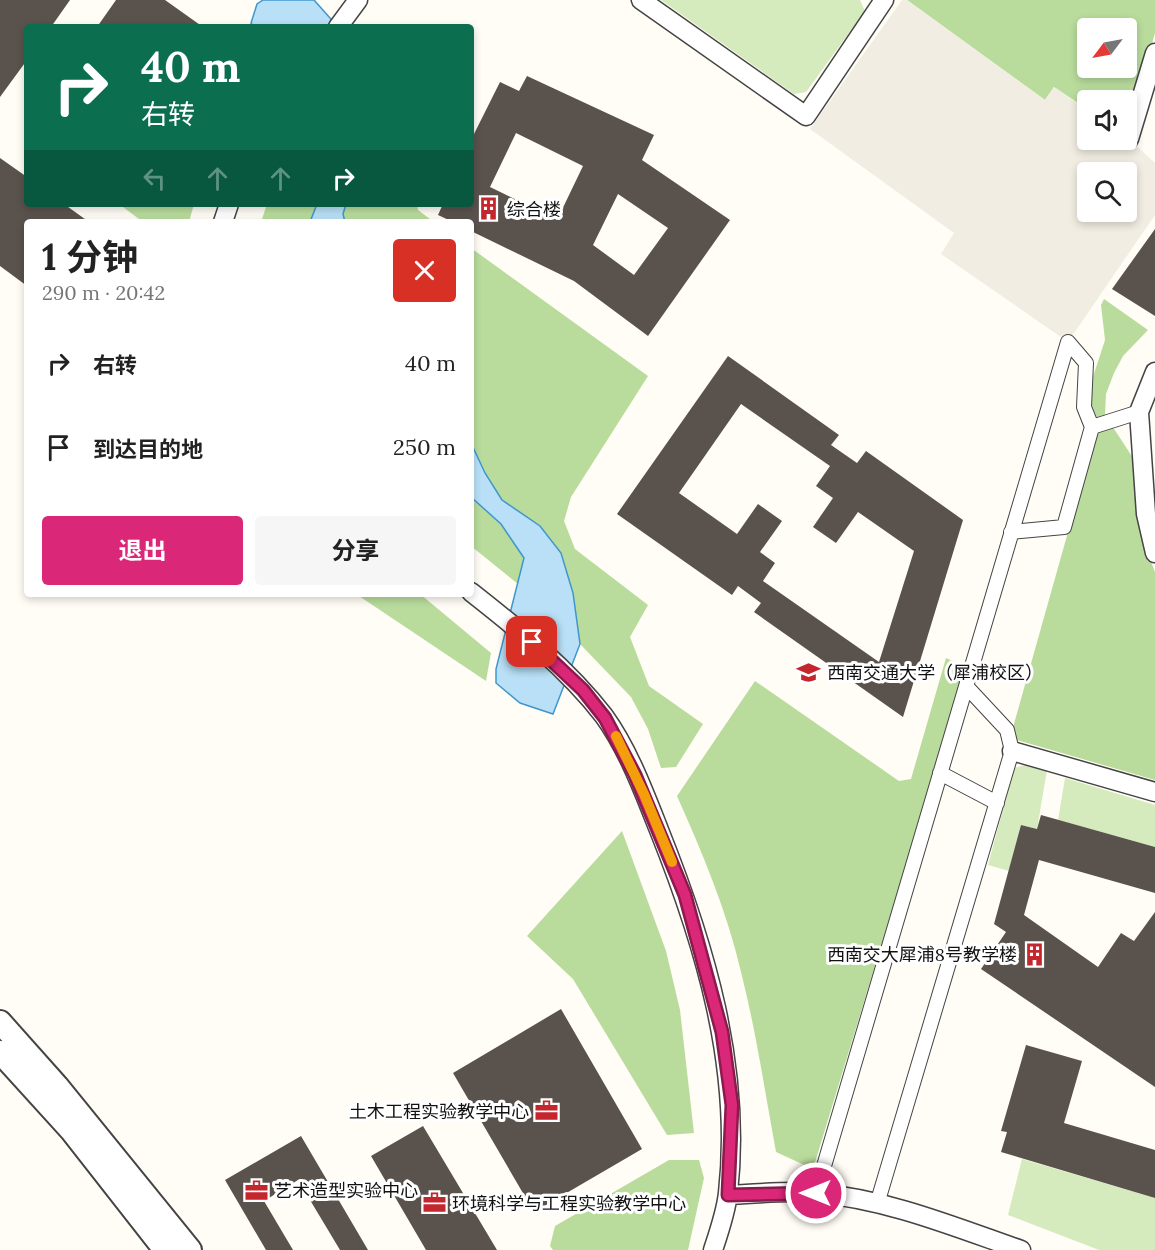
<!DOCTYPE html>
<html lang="zh">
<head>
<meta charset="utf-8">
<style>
	:root { --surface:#fff; --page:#f6f6f6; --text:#222; --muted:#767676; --accent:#db2777 }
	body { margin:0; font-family:Lora,"Noto Sans SC",serif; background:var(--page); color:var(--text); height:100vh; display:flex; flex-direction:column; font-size:22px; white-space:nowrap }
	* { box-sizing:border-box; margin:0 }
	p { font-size:20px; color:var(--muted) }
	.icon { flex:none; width:33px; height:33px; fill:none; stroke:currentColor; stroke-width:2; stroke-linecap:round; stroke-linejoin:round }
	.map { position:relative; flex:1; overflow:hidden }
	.side { position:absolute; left:24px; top:219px; width:450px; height:378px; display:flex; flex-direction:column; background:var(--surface); border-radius:6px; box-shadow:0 3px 9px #0003 }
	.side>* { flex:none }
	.hud { position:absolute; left:24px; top:24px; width:450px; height:183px; border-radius:6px; box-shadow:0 3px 9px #0003; background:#0b6e4f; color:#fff; overflow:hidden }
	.needle { width:39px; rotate:238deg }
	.tools { position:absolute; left:1077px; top:18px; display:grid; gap:12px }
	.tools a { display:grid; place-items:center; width:60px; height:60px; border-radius:6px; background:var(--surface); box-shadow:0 3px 9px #0003; font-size:30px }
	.pin { position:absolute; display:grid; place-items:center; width:51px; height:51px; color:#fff; margin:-26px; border-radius:12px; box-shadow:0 3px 9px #0006 }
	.me { position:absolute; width:66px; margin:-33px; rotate:270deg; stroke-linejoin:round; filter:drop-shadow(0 0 4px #0008) }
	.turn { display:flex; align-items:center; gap:21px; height:126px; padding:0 18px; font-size:27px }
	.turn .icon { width:78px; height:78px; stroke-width:2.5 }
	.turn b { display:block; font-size:42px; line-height:51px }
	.lanes { display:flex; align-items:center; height:57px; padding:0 18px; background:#0003; justify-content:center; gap:30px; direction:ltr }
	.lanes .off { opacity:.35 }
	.round { display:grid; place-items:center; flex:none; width:63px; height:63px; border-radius:6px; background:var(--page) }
	.overview { display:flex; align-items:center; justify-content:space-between; height:102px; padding:0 18px }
	h1 { font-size:36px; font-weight:700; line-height:45px }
	.action { display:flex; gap:12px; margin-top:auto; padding:12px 18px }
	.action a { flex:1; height:69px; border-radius:6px; background:var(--accent); color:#fff; font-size:24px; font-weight:700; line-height:69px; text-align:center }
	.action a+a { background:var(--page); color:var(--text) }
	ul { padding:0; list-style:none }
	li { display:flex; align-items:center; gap:18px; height:84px; padding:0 18px }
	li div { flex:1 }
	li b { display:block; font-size:22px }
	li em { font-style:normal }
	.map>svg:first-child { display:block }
	.green { fill:#d5ebbd }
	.forest { fill:#b9dc9c; fill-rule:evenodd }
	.plaza { fill:#f1ede2; fill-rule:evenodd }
	.water { fill:#b9e0f7; stroke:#3f96cf; stroke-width:1.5 }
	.building { fill:#5a524d; fill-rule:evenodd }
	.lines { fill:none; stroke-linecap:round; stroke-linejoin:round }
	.pedestrian-casing { stroke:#444; stroke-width:16 }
	.minor-casing { stroke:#444; stroke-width:21 }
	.tertiary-casing { stroke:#444; stroke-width:26 }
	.pedestrian { stroke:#fff; stroke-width:14 }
	.minor { stroke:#fff; stroke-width:18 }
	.tertiary { stroke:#fff; stroke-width:22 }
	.route-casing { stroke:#8e194d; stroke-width:15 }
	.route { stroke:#db2777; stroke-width:10 }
	.slow { stroke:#f59e0b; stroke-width:10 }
	.labels { text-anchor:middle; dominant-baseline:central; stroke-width:6; stroke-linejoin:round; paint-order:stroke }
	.poi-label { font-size:18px; fill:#111; stroke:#fff; text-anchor:start }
</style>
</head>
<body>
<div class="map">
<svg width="1155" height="1250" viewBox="0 0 1155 1250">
	<rect width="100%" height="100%" fill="#fffdf5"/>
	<path class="green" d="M661,0h199l5,11 -59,81 -12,2z
		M1025,765l22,5 -10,59 -16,-4 -12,46 -21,-6 26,-97z
		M1065,778l90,27v42l-97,-27z
		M1022,1159l133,39v52h-56l-91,-35z"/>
	<path class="forest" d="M907,0h248v33l-28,98 -1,-31h-38l-1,9 -33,-22 -9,13zM1088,28h38v40h-38z
		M119,204h75l-5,18h-46z
		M267,204h50l-7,18h-49z
		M346,204h71l1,6 16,12h-89l-2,-8z
		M471,248l177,128 -77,121 -7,24 11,28 73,56 -18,32 19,49 54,38 -27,43 -15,1 -13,-39 -17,-32 -51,-53 -7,-51 -33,-67 -38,-26 -17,-26 -14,-31z
		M1104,299l44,31 -25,26 -9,17 -8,21 -1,21 30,46 15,98 5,13v208l-145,-42 89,-316 -10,-24 1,-12 15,-46 -4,-35z
		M471,497l30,27 23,34 -6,26 -47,-38z
		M356,594h64l71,59 -5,28z
		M946,658l20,9 -153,502 -37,-17c-11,-60 -20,-121 -35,-180 -14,-61 -39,-120 -64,-176l78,-115 144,100 12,-2z
		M622,831l44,120 14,59 14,123 -27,2 -94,-156 -46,-43z
		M669,1160h30l5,18 -16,72h-135l-3,-4 5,-20z"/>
	<path class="plaza" d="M902,0h5l138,100 9,-13 33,23 1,30 41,-1 26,24v52l-87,127 -127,-88 13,-21 -144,-104zM1088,172h38v40h-38z"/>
	<path class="water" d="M263,0h51l24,27h-84l-3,-4 6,-19z
		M317,204h29l-3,10 2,8h-35z
		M471,443l14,30 17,27 38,26 21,27 12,40 7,51 -27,70 -33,-11 -24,-20v-14l28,-111 -23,-34 -30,-27z"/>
	<path class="building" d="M0,0h70l-19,27h-24v33l-27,37z
		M116,0h49l38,27h-106z
		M527,76l127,59 -12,25 88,60 -82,116 -74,-55 -103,-50v-9h-18l-15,-7 5,-11h28v-64l29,-58 19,9zM516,133l67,33 -26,54 -67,-33zM618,194l50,34 -34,47 -41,-30z
		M0,158l27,19v27h37l25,18h-62v64l-27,-20z
		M1155,229v87l-43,-27z
		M728,356l111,79 -8,10 26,18 9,-12 97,69 -60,197 -149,-105 7,-9 -23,-17 -6,9 -115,-81zM741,404l89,62 -14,20 17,12 -20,29 23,16 22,-31 56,39 -35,111 -116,-81 12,-18 -15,-11 22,-31 -24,-17 -21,30 -58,-41z
		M1041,815l114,32v46l-116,-33 -15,55 74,52 23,-34 13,8 21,-29v175l-174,-118 25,-37 -12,-8 27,-99 16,4z
		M561,1009l81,140 -108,63 -81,-139z
		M1026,1045l56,16 -18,62 91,27v48l-154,-46 6,-20 -6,-1z
		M423,1126l74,124h-71l-55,-94z
		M301,1136l67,114h-28l-42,-70 -34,21 29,49h-27l-41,-70z"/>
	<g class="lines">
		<defs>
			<path id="pedestrian" d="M1092,427l47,-15
				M1011,532l53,-5 28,-100 -8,-20 2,-44 -18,-21
				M940,773l57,30
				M816,1193l252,-851
				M877,1204l135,-453 -5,-21 -41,-44"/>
			<path id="minor" d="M641,0l165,116 78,-116
				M338,27l20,-27
				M1129,139l26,-86
				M223,222l6,-18
				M1155,372l-16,40 7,102 9,39
				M471,592c47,37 96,76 133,124 24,33 40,76 55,114 46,115 83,238 69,363 -2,19 -9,39 -15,57
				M1012,751l143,41
				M728,1195c29,-1 59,-5 88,-2 71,6 139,34 205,57"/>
			<path id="tertiary" d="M0,1022l57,64 133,164
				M0,1052l71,78 94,120"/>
		</defs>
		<use href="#pedestrian" class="pedestrian-casing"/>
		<use href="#minor" class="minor-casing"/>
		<use href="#tertiary" class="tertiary-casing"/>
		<use href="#pedestrian" class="pedestrian"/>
		<use href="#minor" class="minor"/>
		<use href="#tertiary" class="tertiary"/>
	</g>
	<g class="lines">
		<defs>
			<path id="route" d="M532,642l51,48 22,28 30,57 50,120 37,137 10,73 -4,90 88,-2"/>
		</defs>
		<use href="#route" class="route-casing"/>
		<use href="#route" class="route"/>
		<path class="slow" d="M616,736l28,58 28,68"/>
	</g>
	<defs>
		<symbol id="building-bare" viewBox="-9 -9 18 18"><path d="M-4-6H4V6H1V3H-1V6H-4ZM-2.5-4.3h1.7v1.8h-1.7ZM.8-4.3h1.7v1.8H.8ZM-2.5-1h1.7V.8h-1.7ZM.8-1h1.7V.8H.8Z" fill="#c4262e" stroke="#fff" stroke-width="2.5" paint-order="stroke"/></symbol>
		<symbol id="university-bare" viewBox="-9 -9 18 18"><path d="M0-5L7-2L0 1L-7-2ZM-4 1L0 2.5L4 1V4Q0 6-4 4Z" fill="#c4262e" stroke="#fff" stroke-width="2.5" paint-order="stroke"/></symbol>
		<symbol id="office-bare" viewBox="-9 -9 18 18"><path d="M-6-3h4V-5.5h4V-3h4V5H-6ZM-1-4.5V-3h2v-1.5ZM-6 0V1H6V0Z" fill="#c4262e" stroke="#fff" stroke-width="2.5" paint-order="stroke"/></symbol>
	</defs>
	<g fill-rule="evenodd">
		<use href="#building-bare" x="472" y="192" width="33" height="33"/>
		<use href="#university-bare" x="792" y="656" width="33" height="33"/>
		<use href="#building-bare" x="1018" y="938" width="33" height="33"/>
		<use href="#office-bare" x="530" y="1094" width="33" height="33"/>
		<use href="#office-bare" x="240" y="1174" width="33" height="33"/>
		<use href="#office-bare" x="418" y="1186" width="33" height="33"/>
	</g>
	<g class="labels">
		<g class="poi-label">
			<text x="507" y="209">综合楼</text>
			<text x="827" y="672">西南交通大学（犀浦校区）</text>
			<text x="1017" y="954" text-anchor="end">西南交大犀浦8号教学楼</text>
			<text x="529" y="1111" text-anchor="end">土木工程实验教学中心</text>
			<text x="274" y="1190">艺术造型实验中心</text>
			<text x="452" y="1203">环境科学与工程实验教学中心</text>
		</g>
	</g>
</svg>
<div class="tools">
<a><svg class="needle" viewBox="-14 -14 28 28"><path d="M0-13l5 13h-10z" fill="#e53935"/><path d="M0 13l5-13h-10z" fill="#767676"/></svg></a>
<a><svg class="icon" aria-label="sound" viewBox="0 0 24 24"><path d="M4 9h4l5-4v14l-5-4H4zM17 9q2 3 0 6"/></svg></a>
<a><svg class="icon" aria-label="search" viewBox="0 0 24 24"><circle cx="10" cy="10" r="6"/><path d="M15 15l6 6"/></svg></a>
</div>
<div class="pin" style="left:532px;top:642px;background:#d93025"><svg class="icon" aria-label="arrive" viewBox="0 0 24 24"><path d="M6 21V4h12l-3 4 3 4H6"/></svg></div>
<svg class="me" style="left:816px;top:1193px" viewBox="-20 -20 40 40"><circle r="17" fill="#db2777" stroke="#fff" stroke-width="3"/><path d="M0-11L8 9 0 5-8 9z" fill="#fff"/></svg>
<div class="hud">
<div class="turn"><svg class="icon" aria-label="right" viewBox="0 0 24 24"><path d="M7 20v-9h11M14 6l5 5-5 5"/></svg><div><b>40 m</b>右转</div></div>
<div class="lanes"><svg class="icon off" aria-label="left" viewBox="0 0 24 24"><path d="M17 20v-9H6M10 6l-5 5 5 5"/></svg><svg class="icon off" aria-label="ahead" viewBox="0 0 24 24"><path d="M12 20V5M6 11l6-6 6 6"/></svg><svg class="icon off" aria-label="ahead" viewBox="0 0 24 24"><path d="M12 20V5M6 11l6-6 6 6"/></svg><svg class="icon" aria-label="right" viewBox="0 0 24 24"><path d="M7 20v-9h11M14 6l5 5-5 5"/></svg></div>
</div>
<section class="side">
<div class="overview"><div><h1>1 分钟</h1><p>290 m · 20:42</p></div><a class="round" style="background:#d93025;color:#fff"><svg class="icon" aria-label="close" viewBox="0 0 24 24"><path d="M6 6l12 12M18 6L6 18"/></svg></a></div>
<ul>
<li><svg class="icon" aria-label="right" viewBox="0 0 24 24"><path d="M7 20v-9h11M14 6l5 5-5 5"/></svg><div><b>右转</b></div><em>40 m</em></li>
<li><svg class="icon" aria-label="arrive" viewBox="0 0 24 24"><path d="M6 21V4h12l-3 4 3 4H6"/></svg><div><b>到达目的地</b></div><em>250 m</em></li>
</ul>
<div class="action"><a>退出</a><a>分享</a></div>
</section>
</div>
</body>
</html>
